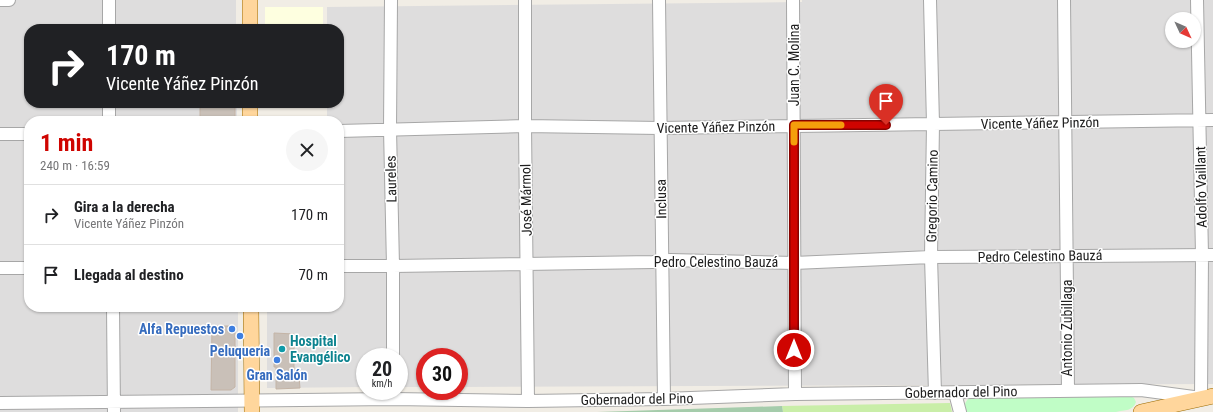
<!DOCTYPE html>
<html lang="es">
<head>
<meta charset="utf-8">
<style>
	:root { --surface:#fff; --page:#f6f6f6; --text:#202124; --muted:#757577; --line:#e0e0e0; --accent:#cf0400 }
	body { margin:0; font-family:"Roboto Condensed",sans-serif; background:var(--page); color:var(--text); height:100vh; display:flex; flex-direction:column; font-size:15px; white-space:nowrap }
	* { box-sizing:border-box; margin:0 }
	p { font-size:13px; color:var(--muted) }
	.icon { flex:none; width:22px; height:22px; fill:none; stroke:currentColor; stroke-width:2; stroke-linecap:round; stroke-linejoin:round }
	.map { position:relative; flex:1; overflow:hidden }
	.drawer { position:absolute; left:24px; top:116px; width:320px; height:196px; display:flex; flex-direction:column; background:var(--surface); border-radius:16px; box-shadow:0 1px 3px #0004 }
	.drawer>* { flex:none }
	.top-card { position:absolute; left:24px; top:24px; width:320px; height:84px; border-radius:16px; box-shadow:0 1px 3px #0004; background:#202124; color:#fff; overflow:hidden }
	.needle { width:26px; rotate:134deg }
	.controls { position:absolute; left:1165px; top:12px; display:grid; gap:8px }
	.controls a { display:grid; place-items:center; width:36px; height:36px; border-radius:50%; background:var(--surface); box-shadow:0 1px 3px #0004; font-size:20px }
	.speed { position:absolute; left:356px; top:348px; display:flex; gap:8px; font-size:20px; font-weight:700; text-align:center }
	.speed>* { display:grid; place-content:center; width:52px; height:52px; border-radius:50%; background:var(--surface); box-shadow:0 1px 3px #0004; line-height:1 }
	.speed small { font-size:10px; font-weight:400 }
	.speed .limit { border:6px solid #d22; background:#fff; color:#111 }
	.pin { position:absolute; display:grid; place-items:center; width:34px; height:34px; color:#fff; margin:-41px -17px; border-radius:50% 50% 50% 0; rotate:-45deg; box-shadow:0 0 4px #0007 }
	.pin .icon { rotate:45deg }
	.me { position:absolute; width:44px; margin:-22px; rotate:0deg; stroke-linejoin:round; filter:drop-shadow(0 0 3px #0008) }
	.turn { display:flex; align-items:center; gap:14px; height:84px; padding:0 16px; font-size:18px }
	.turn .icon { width:52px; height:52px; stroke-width:2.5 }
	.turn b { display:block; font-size:28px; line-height:34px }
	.round { display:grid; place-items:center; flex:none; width:42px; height:42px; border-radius:21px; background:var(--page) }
	.headline { display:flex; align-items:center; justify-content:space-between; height:68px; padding:0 16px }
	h1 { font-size:24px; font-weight:700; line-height:30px; color:var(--accent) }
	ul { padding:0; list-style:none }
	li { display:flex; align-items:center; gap:12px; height:60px; padding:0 16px; border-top:1px solid var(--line) }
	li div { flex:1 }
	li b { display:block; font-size:15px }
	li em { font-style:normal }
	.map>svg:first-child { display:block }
	.residential { fill:#dedddd; fill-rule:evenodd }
	.education { fill:#feffe0 }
	.grass { fill:#c9eea8 }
	.cemetery { fill:#a5ccab }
	.park { fill:#c0fdc6 }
	.building { fill:#c9c0b8; stroke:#c4b4a6 }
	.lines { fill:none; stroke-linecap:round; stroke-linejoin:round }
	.minor-casing { stroke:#a7a7a7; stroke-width:14 }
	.major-casing { stroke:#9b6b00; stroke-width:16 }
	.minor { stroke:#fff; stroke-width:12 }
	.major { stroke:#ffd69c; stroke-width:15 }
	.route-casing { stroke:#870300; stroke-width:10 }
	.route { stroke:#cf0400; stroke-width:7 }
	.slow { stroke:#f59e0b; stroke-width:7 }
	.shop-dot { fill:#3f7fe0; stroke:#fff; stroke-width:1.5 }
	.culture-dot { fill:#0f9aa8; stroke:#fff; stroke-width:1.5 }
	.labels { text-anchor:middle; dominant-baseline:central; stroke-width:3; stroke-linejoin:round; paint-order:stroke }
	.street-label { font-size:14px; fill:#202020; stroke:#fff }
	.shop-label { font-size:14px; font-weight:bold; fill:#366cbe; stroke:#fff }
	.culture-label { font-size:14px; font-weight:bold; fill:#0d838f; stroke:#fff; text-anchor:start }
</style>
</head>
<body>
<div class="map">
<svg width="1213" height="412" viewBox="0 0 1213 412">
	<rect width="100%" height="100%" fill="#f1ede5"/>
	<path class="residential" d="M0,0h236v29h-207v74h208v18h-208v186h209v105h-238z
		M802,0h411v384l-754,3v-30h-34v30h-26v-30h-34v30l-98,1v-81h72v-186h-12v-18h12v-74h-12v-22l475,-5zM1172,19h22v22h-22z"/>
	<path class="education" d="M265,7h58v22h-58z"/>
	<path class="grass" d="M950,403l2,9h-169l-1,-6z"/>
	<path class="cemetery" d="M782,406l1,6h-186z"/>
	<path class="park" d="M972,396h158l4,2 2,4c-3,9 -11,8 -20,10h-151c-2,-7 1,-12 7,-16z"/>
	<path class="building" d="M200,103h35v14h-35z
		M212,326h23v61l-4,3h-20z
		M274,333l20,1v43h5l1,11 -24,1v-22h-2z"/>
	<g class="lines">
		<defs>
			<path id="minor" d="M0,0h9
				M109,0v29
				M391,0l-1,129 3,137v91
				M525,0v126l3,275
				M659,0l5,399
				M793,0l2,394
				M930,0l3,124 -2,133 4,136
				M1064,0l4,391
				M109,121v-18
				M339,131l186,-5 135,2 553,-8
				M0,134h29
				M339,266h54l260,-4 17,-2 124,3 137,-6 282,-2
				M0,268h29
				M113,307l1,105
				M955,393l5,19
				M0,403l393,-4 135,2 136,-2 131,-5 346,-4 60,8 1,-143 -5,-255"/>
			<path id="major" d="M250,0v29
				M250,103v18
				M251,307l1,105
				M1141,412l72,-16"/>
		</defs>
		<use href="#minor" class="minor-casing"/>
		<use href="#major" class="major-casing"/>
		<use href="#minor" class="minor"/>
		<use href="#major" class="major"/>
	</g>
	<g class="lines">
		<defs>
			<path id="route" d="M794,350v-225h92"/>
		</defs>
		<use href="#route" class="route-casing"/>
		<use href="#route" class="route"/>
		<path class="slow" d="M794,142v-17h47"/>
	</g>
	<g class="shop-dot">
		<circle cx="232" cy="329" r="4"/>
		<circle cx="240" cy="336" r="4"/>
		<circle cx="277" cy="360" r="4"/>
	</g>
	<circle class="culture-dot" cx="282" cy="349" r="4"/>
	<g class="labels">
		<g class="street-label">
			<text transform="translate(794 65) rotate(-90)">Juan C. Molina</text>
			<text transform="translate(1040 123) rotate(-1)">Vicente Yáñez Pinzón</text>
			<text transform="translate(716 127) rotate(-1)">Vicente Yáñez Pinzón</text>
			<text transform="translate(391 179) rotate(-91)">Laureles</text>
			<text transform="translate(1201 187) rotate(-91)">Adolfo Vaillant</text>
			<text transform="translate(932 196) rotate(-89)">Gregorio Camino</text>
			<text transform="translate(661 199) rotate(-91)">Inclusa</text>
			<text transform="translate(526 200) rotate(-91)">José Mármol</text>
			<text transform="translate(1040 256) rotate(-1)">Pedro Celestino Bauzá</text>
			<text x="716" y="262">Pedro Celestino Bauzá</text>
			<text transform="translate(1067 328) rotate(-90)">Antonio Zubillaga</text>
			<text transform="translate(961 392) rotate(-1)">Gobernador del Pino</text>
			<text transform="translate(637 399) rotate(-1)">Gobernador del Pino</text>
		</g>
		<g class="shop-label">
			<text x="224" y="329" text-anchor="end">Alfa Repuestos</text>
			<text x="240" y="351">Peluqueria</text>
			<text x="277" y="375">Gran Salón</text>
		</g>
		<g class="culture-label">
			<text x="290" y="341">Hospital<tspan x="290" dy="16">Evangélico</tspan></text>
		</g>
	</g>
</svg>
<div class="controls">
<a><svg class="needle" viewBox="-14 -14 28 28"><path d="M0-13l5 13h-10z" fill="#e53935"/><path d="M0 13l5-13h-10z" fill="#757577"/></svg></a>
</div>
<div class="speed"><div>20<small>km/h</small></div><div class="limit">30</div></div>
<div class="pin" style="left:886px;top:125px;background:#d93025"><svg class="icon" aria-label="arrive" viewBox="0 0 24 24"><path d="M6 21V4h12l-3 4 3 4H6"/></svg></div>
<svg class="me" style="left:794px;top:350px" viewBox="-20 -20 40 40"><circle r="17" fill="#cf0400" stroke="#fff" stroke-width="3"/><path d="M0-11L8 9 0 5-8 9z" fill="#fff"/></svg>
<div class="top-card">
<div class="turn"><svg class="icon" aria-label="right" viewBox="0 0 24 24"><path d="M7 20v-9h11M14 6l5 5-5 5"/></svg><div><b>170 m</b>Vicente Yáñez Pinzón</div></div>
</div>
<section class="drawer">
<div class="headline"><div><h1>1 min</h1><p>240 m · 16:59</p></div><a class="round"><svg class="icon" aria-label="close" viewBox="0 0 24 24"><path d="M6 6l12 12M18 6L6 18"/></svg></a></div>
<ul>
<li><svg class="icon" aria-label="right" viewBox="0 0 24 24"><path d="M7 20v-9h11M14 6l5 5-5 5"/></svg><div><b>Gira a la derecha</b><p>Vicente Yáñez Pinzón</p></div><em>170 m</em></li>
<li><svg class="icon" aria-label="arrive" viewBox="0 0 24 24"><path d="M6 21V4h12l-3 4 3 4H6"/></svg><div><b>Llegada al destino</b></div><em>70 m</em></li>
</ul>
</section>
</div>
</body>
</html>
